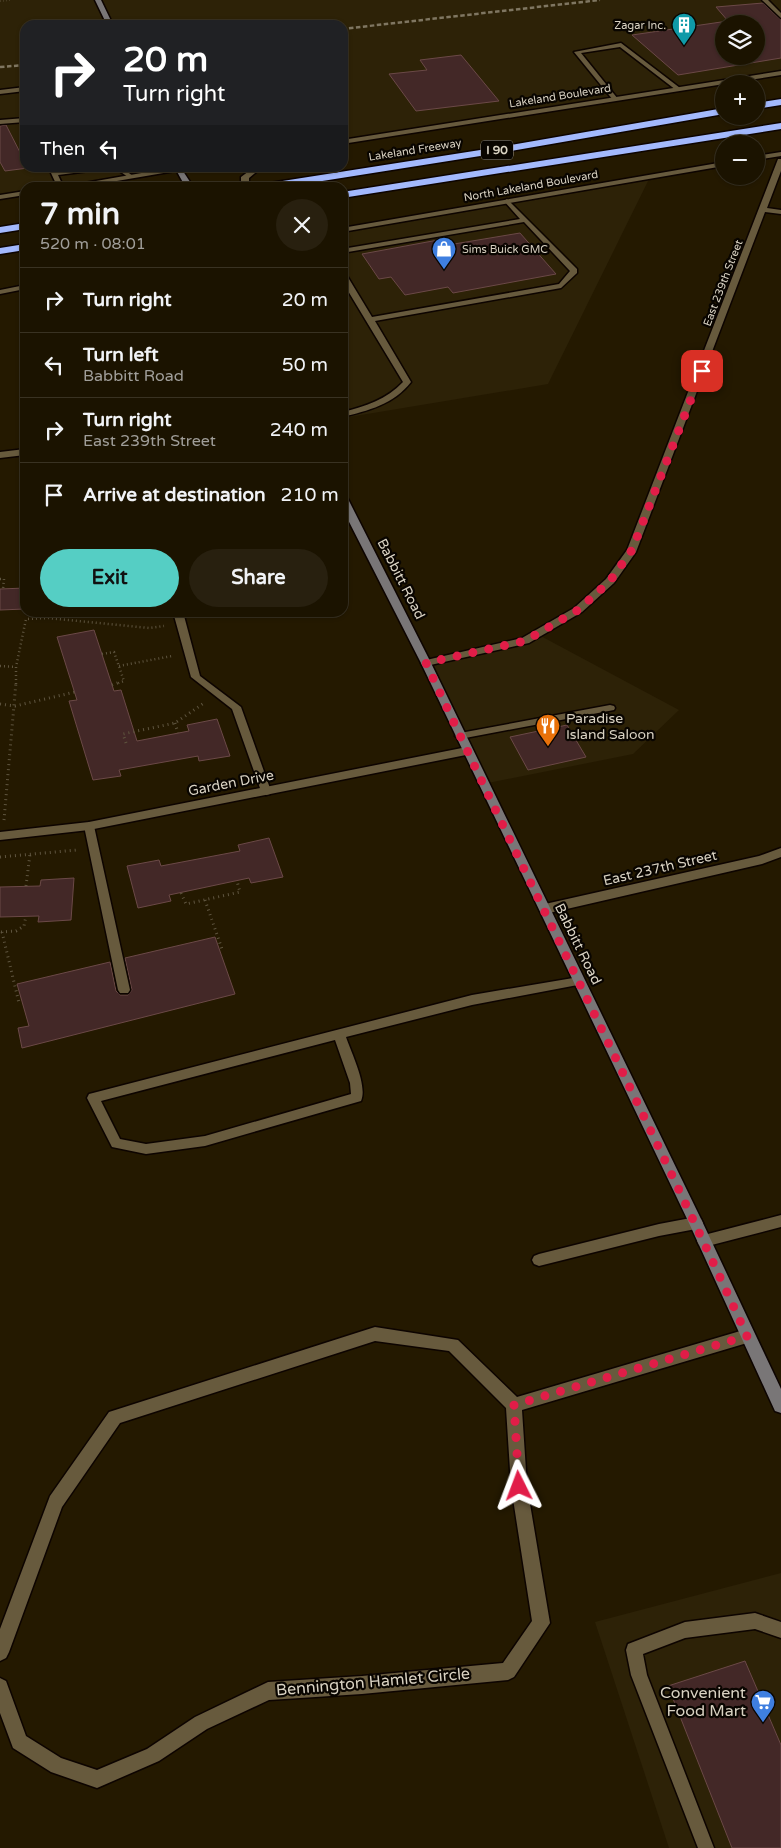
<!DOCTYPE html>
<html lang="en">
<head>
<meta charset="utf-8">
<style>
	:root { --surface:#1b1300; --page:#28200f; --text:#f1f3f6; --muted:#a09e99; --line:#393222; --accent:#55cec4 }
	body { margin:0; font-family:"Varela Round",sans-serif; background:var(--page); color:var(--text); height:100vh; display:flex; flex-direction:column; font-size:19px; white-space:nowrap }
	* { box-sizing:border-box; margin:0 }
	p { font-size:16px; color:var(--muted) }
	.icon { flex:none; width:28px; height:28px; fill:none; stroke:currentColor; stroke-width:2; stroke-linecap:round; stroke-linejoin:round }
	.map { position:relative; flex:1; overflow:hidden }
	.side { position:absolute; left:20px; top:182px; width:328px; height:435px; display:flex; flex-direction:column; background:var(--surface); border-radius:15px; box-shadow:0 1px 4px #0004,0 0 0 1px var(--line) }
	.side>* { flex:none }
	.top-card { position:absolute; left:20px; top:20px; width:328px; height:152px; border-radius:15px; box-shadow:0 1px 4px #0004,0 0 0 1px var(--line); background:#202124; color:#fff; overflow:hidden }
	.tools { position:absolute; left:715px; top:15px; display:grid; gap:10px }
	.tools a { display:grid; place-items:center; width:50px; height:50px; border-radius:50%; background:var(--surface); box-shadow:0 1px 4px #0004,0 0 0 1px var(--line); font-size:25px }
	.pin { position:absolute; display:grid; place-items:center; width:42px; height:42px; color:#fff; margin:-21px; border-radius:10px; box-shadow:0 2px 8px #0006 }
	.me { position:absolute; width:55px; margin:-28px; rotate:357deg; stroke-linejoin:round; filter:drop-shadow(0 0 4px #0008) }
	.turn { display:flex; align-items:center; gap:18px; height:105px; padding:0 20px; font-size:22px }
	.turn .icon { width:65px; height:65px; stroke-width:2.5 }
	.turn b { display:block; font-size:35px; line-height:42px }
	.then { display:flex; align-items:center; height:48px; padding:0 20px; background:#0003; gap:10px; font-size:19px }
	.round { display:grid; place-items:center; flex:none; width:52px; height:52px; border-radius:26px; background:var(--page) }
	.summary { display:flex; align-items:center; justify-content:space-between; height:85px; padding:0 20px }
	h1 { font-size:30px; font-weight:700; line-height:38px }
	.action { display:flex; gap:10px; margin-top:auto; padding:10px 20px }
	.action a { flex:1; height:58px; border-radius:30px; background:var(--accent); color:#111; font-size:20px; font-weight:700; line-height:58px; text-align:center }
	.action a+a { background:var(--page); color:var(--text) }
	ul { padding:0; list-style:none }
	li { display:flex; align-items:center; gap:15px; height:65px; padding:0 20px; border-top:1px solid var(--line) }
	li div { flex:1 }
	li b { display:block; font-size:19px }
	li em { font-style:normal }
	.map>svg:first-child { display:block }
	.built { fill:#2d2207; fill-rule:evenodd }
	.building { fill:#432827; stroke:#6b4947; fill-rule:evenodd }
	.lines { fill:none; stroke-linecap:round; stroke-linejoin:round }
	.service-casing { stroke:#0d0400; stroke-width:3 }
	.minor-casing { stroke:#0d0400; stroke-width:3 }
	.tertiary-casing { stroke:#0d0400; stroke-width:3 }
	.secondary-casing { stroke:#0d0400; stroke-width:3 }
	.motorway-casing { stroke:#0d0400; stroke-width:3 }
	.path-far2 { stroke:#5f553f; stroke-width:2; stroke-dasharray:0.5 2.5; stroke-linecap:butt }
	.path-far1 { stroke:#5f553f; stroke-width:2.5; stroke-dasharray:1 3; stroke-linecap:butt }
	.path { stroke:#5f553f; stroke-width:3; stroke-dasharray:1 4; stroke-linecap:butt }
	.service { fill:#675a3d; fill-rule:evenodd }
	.minor { fill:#675a3d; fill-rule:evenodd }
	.tertiary { fill:#675a3d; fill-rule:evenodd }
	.secondary { fill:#797677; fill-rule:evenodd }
	.motorway { fill:#a3b9fd; fill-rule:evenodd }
	.rail { stroke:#7f7661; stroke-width:2.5; stroke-dasharray:4.5 2.5; stroke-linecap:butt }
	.route { stroke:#e11d48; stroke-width:9; stroke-dasharray:0 16.2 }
	.labels { text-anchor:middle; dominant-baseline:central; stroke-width:4.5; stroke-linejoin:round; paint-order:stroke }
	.far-poi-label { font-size:11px; fill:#d9d2c2; stroke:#090500; text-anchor:end }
	.far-street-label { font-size:11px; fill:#d9d2c2; stroke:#090500 }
	.shield { fill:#090500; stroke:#9b9488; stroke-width:1 }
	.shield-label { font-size:12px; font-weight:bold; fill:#d9d2c2 }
	.street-label { font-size:14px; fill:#d9d2c2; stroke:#090500 }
	.poi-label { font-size:14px; fill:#d9d2c2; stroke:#090500; text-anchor:start }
	.near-street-label { font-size:16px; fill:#d9d2c2; stroke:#090500 }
	.near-poi-label { font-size:16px; fill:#d9d2c2; stroke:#090500; text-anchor:end }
</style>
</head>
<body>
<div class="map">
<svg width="781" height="1848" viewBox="0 0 781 1848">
	<rect width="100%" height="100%" fill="#241900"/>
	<path class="built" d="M0,0h781v73l-438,69 -1,-117h-317v143h156l-123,19 -33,1v5l-25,4zM724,24h32v32h-32z
		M650,177l-102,207 -205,34v-188z
		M537,634l142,76 -46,44 -150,30 -57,-121z
		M781,1573v275h-112l-74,-226z"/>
	<path class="building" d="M763,3l18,17v38l-103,17 -46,-40 96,-14 -12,-14zM724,24h32v32h-32z
		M461,55l38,46 -83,10 -27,-37 38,-4 -7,-10z
		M6,125l19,37v6h3l-23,3 -5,-9v-36z
		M520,233l36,41 -103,19 -5,-6 -43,8 -14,-18 -12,2 -17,-25 87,-16 5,6z
		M25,588v21l-25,1v-21z
		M94,630l20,61 7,-1 16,51 52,-10 -2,-6 30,-6 13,37 -31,5 -1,-5 -79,14 2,6 -28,4 -24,-79 8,-1 -20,-63z
		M567,725l19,32 -58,13 -18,-33z
		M269,838l14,39 -32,6 -2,-5 -80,17 2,6 -33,7 -11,-42 32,-6 2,6 79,-15 -2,-6z
		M74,878l-3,42 -33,2 1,-6 -39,1v-30l40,-1 1,-6z
		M215,937l20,57 -213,54 -4,-20 11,-2 -12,-42 93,-22 6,29 4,4h8l4,-5 -7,-32z
		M745,1661l36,84v103h-49l-64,-162z"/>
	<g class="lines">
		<defs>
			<path id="service" d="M762,0h6l13,13v5z
				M621,43l59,45v2h-4l-56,-43 -39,6 37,46 -5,1 -39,-48z
				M25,87v4l-25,3v-4z
				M25,118v4l-25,2v-4z
				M84,168h16l-3,2 -39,5 6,13h-6l-7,-15 3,-2z
				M115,168h7l11,8 -5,1z
				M507,199l70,70v4l-16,15 -186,33 36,61c-17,22 -43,29 -69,35v-5c23,-5 45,-13 61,-30l-61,-101v-9l4,2 26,43 187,-33 11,-13 -46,-49 -182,31v-4l178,-30 -16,-18z
				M173,612h10l17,64 41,31 30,84 -1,3 -4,1 -5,-4 -29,-82 -41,-32z
				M610,705l4,1 1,2 -1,2 -154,29 -5,-3 5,-3z
				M89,822l5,4 36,164 -2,3h-8l-2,-3 -34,-164z
				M579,977l4,1 2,3 -2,3 -111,21 -126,32c5,15 22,49 15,64l-156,45 -59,8 -34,-7 -25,-49 2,-4 4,-1 379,-98zM335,1040l15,43 1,11 -146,42 -59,8 -26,-5 -19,-38z
				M696,1217l5,2 2,4 -2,4 -5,2 -37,7 -120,30 -5,-2 -2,-4 2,-4 5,-2 120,-30z
				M755,1613l26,9v16l-26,-9 -70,9 -42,16 4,21 67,173h-16l-67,-173 -5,-25 2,-6 57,-22z"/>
			<path id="minor" d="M778,159h3v12l-14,37 14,2v4l-16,-2 -129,340 -22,31 -32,29 -53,31 -103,23 -4,-1 -1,-2 1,-2 100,-23 52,-30 32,-29 21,-29z
				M25,449v6l-25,3v-6z
				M467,747l4,1 2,3 -2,3 -382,76 -89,10v-8l89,-10z
				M781,848v9l-19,7 -217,50 -4,-2 -2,-3 2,-3 4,-2 214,-48z
				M781,1215v12l-77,20 -5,-2 -2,-4 2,-4 5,-2z
				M375,1327l83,13 59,57 230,-68 5,2 3,5 -3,5 -5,2 -225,67 5,76 23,137 -36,54 -6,3 -146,14 -93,6 -62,29 -48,32 -62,27 -46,-16 -38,-24 -13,-35v-35l6,3 20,55 35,22 36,12 50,-21 48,-32 73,-35 94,-6 141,-13 29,-42 -21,-135 -5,-78 -57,-57 -74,-10 -255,82 -58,84 -53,145 -3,6 -6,3v-32l50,-133 59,-84z"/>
			<path id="tertiary" d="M781,71v4l-439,69v-4z
				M781,152v4l-25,4v-4z
				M724,162v4l-382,66v-4z
				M170,168h15l-4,2 -105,18h-20z
				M253,168h8l-12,10v10h-8v-11z
				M25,191v4l-25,4v-4z
				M25,285v4l-25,5v-4z"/>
			<path id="secondary" d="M95,0h6l12,25h-6z
				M175,168h6l13,20h-8z
				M342,494l5,3 84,166 270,556 80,170v24l-6,-2 -86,-188 -268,-560 -79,-155z"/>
			<path id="motorway" d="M781,99v6l-25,4v-6z
				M724,108v6l-231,40 -215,34h-25l4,-3 236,-37z
				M781,123v6l-439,69v-6z
				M25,223v6l-25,4v-6z
				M25,244v6l-25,4v-6z"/>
		</defs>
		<use href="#service" class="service-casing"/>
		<use href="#minor" class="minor-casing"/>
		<use href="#tertiary" class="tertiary-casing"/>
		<use href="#secondary" class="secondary-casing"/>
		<use href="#motorway" class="motorway-casing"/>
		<path class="path-far2" d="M0,1l10,-1"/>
		<path class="path-far1" d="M0,579h4l-1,10
			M48,618l1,-6
			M102,654l12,-2 10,29 -8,3
			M0,666l16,1
			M119,666l53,-10
			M16,684v-17l10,-48 22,-1 101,10 15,-2"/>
		<path class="path" d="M112,685l8,-3
			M0,704l15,2 60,-14
			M175,723l3,10
			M126,743l-3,-9 52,-11 29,-20
			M4,820l12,-138
			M0,857l77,-7
			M26,886l4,-32
			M181,893l5,11 54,-12 -3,-11
			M205,900l18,52
			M1,932l15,-1 8,-5 2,-10
			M2,932l17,71"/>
		<use href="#service" class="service"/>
		<use href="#minor" class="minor"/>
		<use href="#tertiary" class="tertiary"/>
		<use href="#secondary" class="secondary"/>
		<use href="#motorway" class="motorway"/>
		<path class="rail" d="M342,29l258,-29
			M0,67l25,-2"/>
	</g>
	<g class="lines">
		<path class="route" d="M519,1486l-5,-81 233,-69c-103,-226 -216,-447 -321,-673l99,-22 53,-31 32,-29 22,-31 70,-179"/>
	</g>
	<defs>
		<symbol id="building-pin" viewBox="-11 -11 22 30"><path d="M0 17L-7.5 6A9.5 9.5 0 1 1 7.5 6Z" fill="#0f9aa8" stroke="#090500"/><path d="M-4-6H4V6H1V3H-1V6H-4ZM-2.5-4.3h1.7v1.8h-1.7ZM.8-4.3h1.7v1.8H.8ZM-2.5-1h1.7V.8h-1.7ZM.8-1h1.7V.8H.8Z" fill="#fff"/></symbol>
		<symbol id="shop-pin" viewBox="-11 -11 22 30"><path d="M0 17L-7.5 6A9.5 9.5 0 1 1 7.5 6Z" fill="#3f7fe0" stroke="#090500"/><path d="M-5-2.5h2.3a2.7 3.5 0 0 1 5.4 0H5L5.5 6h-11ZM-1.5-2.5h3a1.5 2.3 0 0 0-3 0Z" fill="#fff"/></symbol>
		<symbol id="restaurant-pin" viewBox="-11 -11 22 30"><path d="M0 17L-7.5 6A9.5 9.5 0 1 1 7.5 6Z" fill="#e8710a" stroke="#090500"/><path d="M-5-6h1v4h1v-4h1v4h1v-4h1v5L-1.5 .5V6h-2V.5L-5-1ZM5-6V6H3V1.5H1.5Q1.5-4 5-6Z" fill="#fff"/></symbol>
		<symbol id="supermarket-pin" viewBox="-11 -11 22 30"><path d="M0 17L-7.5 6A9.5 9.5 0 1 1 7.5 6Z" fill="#3f7fe0" stroke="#090500"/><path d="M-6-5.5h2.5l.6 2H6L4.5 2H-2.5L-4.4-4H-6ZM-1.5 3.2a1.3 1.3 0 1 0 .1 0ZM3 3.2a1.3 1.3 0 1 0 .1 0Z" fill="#fff"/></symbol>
	</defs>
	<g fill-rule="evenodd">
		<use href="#building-pin" x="670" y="11" width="28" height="38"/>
		<use href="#shop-pin" x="430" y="235" width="28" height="38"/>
		<use href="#restaurant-pin" x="534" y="712" width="28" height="38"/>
		<use href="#supermarket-pin" x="749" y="1688" width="28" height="38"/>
	</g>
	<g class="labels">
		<g class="far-poi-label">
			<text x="666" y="25">Zagar Inc.</text>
			<text x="462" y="249" text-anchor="start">Sims Buick GMC</text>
		</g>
		<g class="far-street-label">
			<text transform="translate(560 96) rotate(-9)">Lakeland Boulevard</text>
			<text transform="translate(415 150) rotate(-9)">Lakeland Freeway</text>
			<text transform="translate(531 186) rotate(-10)">North Lakeland Boulevard</text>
			<text transform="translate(723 283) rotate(-69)">East 239th Street</text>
		</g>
		<rect class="shield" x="481" y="140.5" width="32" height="19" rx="4"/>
		<g class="shield-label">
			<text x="497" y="150">I 90</text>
		</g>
		<g class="street-label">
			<text transform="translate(401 579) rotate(63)">Babbitt Road</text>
			<text transform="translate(231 783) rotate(-11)">Garden Drive</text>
			<text transform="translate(660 868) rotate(-13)">East 237th Street</text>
			<text transform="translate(578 944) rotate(64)">Babbitt Road</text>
		</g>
		<g class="poi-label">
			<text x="566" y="718">Paradise<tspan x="566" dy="16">Island Saloon</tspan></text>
		</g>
		<g class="near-street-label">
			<text transform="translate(373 1682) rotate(-5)">Bennington Hamlet Circle</text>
		</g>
		<g class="near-poi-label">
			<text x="746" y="1693">Convenient<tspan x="746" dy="18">Food Mart</tspan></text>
		</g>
	</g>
</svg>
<div class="tools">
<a><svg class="icon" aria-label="layers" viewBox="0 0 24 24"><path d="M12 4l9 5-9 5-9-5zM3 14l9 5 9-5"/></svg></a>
<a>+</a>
<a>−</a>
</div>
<div class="pin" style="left:702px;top:371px;background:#d93025"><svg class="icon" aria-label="arrive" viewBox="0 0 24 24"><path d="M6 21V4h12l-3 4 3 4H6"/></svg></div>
<svg class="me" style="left:519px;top:1486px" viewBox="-20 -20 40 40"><path d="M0-17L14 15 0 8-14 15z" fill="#e11d48" stroke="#fff" stroke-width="4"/></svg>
<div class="top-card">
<div class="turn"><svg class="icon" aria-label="right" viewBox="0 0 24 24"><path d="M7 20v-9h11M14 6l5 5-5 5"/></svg><div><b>20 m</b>Turn right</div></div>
<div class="then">Then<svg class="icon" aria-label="left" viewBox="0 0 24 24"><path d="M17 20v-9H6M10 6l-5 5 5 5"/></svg></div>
</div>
<section class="side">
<div class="summary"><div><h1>7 min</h1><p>520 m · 08:01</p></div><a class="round"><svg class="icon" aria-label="close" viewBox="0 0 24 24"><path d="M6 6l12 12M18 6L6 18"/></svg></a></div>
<ul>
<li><svg class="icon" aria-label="right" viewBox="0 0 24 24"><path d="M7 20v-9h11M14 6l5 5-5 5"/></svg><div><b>Turn right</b></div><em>20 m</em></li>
<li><svg class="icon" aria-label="left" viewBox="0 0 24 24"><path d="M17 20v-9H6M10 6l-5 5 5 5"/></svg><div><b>Turn left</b><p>Babbitt Road</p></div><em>50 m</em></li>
<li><svg class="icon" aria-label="right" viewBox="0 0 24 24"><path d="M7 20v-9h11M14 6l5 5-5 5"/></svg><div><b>Turn right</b><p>East 239th Street</p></div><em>240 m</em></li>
<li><svg class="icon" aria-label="arrive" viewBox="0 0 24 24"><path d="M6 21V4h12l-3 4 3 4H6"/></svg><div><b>Arrive at destination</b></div><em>210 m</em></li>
</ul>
<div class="action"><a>Exit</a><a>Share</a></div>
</section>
</div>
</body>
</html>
